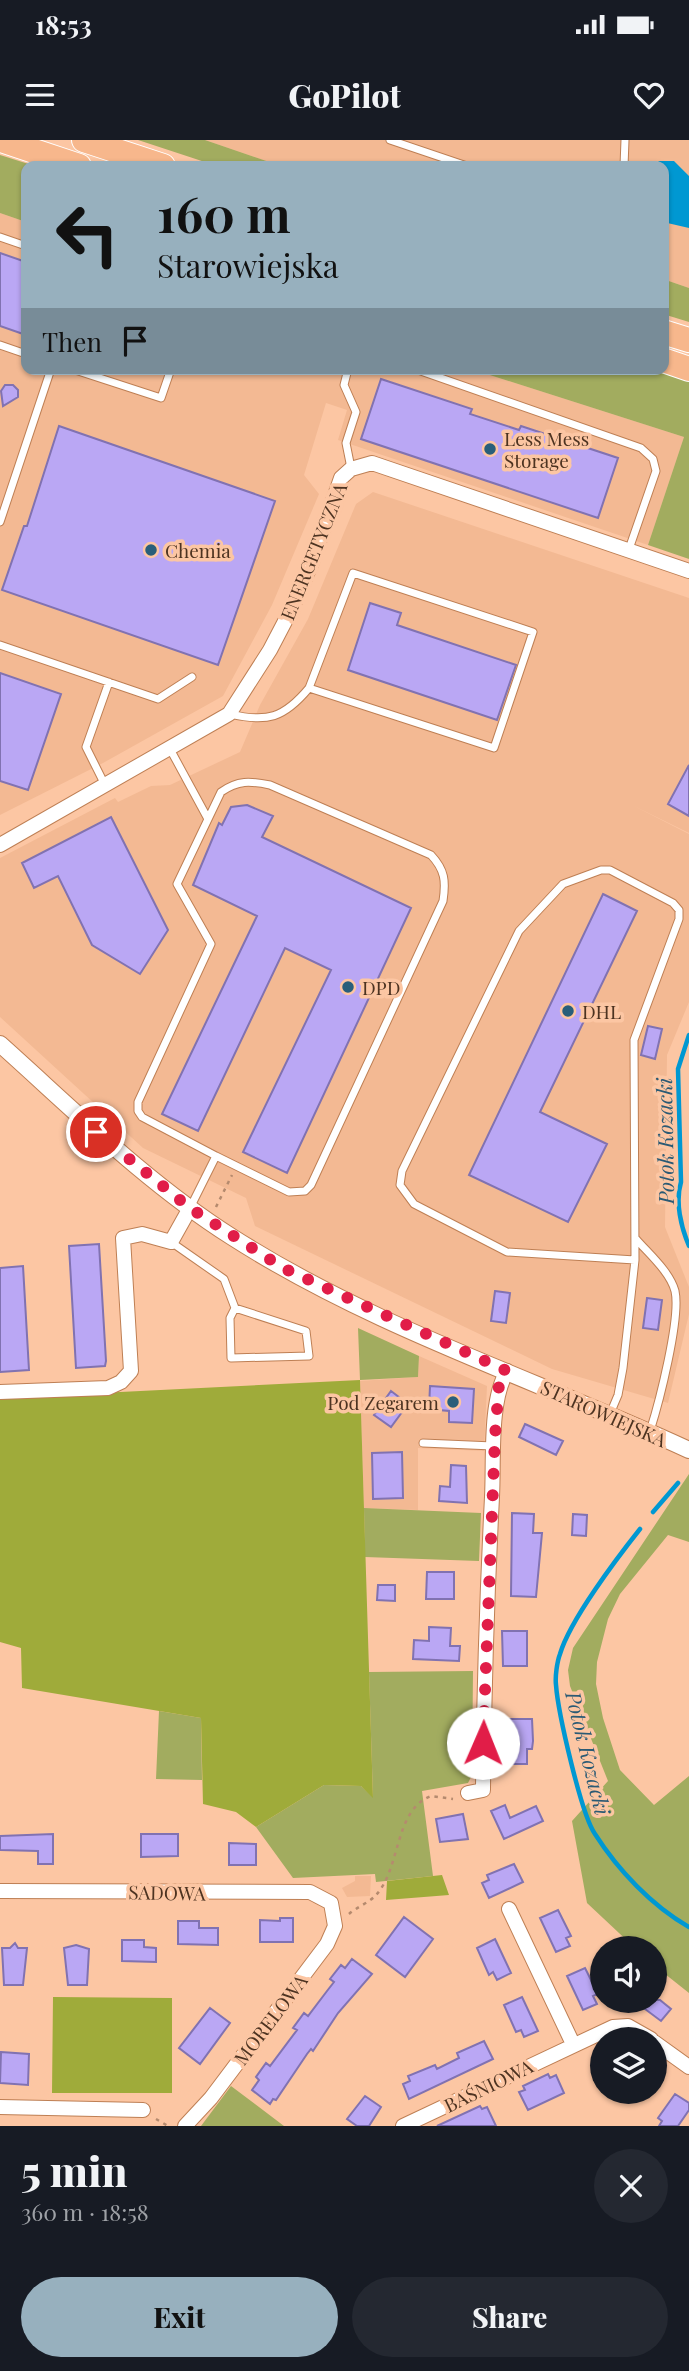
<!DOCTYPE html>
<html lang="en">
<head>
<meta charset="utf-8">
<style>
	:root { --surface:#171b24; --page:#242831; --text:#f1f3f6; --muted:#9ea1a6; --accent:#97b0be }
	body { margin:0; font-family:"Playfair Display",serif; background:var(--page); color:var(--text); height:100vh; display:flex; flex-direction:column; font-size:26px; white-space:nowrap }
	* { box-sizing:border-box; margin:0 }
	p { font-size:23px; color:var(--muted) }
	.icon { flex:none; width:38px; height:38px; fill:none; stroke:currentColor; stroke-width:2; stroke-linecap:round; stroke-linejoin:round }
	.map { position:relative; height:1986px; overflow:hidden }
	.side { display:flex; flex-direction:column; background:var(--surface); flex:1 }
	.side>* { flex:none }
	.top-card { position:absolute; left:21px; top:21px; width:648px; height:214px; border-radius:14px; box-shadow:0 2px 5px #0004; background:#97b0be; color:#111; overflow:hidden }
	.buttons { position:absolute; left:590px; top:1796px; display:grid; gap:14px }
	.buttons a { display:grid; place-items:center; width:77px; height:77px; border-radius:50%; background:var(--surface); box-shadow:0 2px 5px #0004; font-size:35px }
	.pin { position:absolute; display:grid; place-items:center; width:60px; height:60px; color:#fff; margin:-30px; border:4px solid #fff; border-radius:50%; box-shadow:0 2px 7px #0007 }
	.me { position:absolute; width:77px; margin:-38px; rotate:1deg; stroke-linejoin:round; filter:drop-shadow(0 0 5px #0008) }
	.turn { display:flex; align-items:center; gap:24px; height:147px; padding:0 21px; font-size:32px }
	.turn .icon { width:91px; height:91px; stroke-width:2.5 }
	.turn b { display:block; font-size:49px; line-height:60px }
	.then { display:flex; align-items:center; height:66px; padding:0 21px; background:#0003; gap:14px; font-size:26px }
	.round { display:grid; place-items:center; flex:none; width:74px; height:74px; border-radius:37px; background:var(--page) }
	.head { display:flex; align-items:center; justify-content:space-between; height:119px; padding:0 21px }
	h1 { font-size:42px; font-weight:800; line-height:52px }
	.primary-button { display:flex; gap:14px; margin-top:auto; padding:14px 21px }
	.primary-button a { flex:1; height:80px; border-radius:42px; background:var(--accent); color:#111; font-size:28px; font-weight:800; line-height:80px; text-align:center }
	.primary-button a+a { background:var(--page); color:var(--text) }
	.status { display:flex; justify-content:space-between; align-items:center; height:49px; padding:0 35px; background:var(--surface); direction:ltr }
	.status svg { height:19px; fill:currentColor }
	header { display:flex; justify-content:space-between; align-items:center; height:91px; padding:0 21px; background:var(--surface); font-size:32px; font-weight:800 }
	.map>svg:first-child { display:block }
	.built { fill:#f3b993 }
	.green { fill:#a2ac5f }
	.forest { fill:#9fab3a }
	.water { fill:#0098d2 }
	.lines { fill:none; stroke-linecap:round; stroke-linejoin:round }
	.stream { stroke:#0098d2; stroke-width:4.5 }
	.building { fill:#baa7f4; stroke:#8172b1; stroke-width:2 }
	.service-casing { stroke:#be7f54; stroke-width:9 }
	.minor-casing { stroke:#be7f54; stroke-width:16 }
	.tertiary-casing { stroke:#be7f54; stroke-width:18 }
	.motorway-casing { stroke:#fff; stroke-width:26 }
	.path { stroke:#b58a6e; stroke-width:2.5; stroke-dasharray:3.5 5; stroke-linecap:butt }
	.service { stroke:#fff; stroke-width:7 }
	.minor { stroke:#fff; stroke-width:14 }
	.tertiary { stroke:#fff; stroke-width:16 }
	.motorway { stroke:#f7b78c; stroke-width:24 }
	.route { stroke:#e11d48; stroke-width:12; stroke-dasharray:0 21.6 }
	.poi-dot { fill:#295e7a; stroke:#fcc6a3; stroke-width:2.5 }
	.labels { text-anchor:middle; dominant-baseline:central; stroke-width:7; stroke-linejoin:round; paint-order:stroke }
	.poi-label { font-size:19px; fill:#4d3321; stroke:#fcc6a3; text-anchor:start }
	.street-label { font-size:19px; fill:#4d3321; stroke:#fcc6a3 }
	.water-label { font-size:21px; font-style:italic; fill:#2b5a74; stroke:#fcc6a3 }
</style>
</head>
<body>
<div class="status"><b>18:53</b><svg viewBox="0 0 49 12"><path d="M0 12V9h3v3zM5 12V6h3v6zM10 12V3h3v9zM15 12V0h3v12zM26 1h20v11H26zM47 4h2v5h-2z"/></svg></div>
<header><svg class="icon" aria-label="menu" viewBox="0 0 24 24"><path d="M4 6h16M4 12h16M4 18h16"/></svg>GoPilot<svg class="icon" aria-label="heart" viewBox="0 0 24 24"><path d="M12 20l-8-8c-3-5 5-10 8-4 3-6 11-1 8 4z"/></svg></header>
<div class="map">
<svg width="689" height="1986" viewBox="0 0 689 1986">
	<rect width="100%" height="100%" fill="#fcc6a3"/>
	<path class="built" d="M205,0h484v148l-26,-9v-113h-382z
		M0,73l26,9v147h445l213,68 -36,108 -310,-105 9,-30 -21,-7 -22,72 15,19 -47,111 -49,91 -120,67 -103,52z
		M373,352l316,106v235l-55,-27 55,28v168l-22,53 -2,172 24,60v27l-21,89 -116,-34 -297,-143 -9,-28 -103,-50 -143,-131v-159l115,-60 3,4 33,-16 19,-1 70,-33 20,-47 48,-86 48,-115z
		M419,1216l68,30 -3,65 -66,-3v62l-54,-2 -4,-127 58,-4z
		M355,1736h16l-1,20 -23,1 -5,-9 13,-7z"/>
	<path class="green" d="M138,0h67l76,26h-64z
		M0,15l35,11h-9v56l-26,-9z
		M663,139l26,9v34l-26,-8z
		M471,229h185l33,11v179l-41,-14 36,-108z
		M358,1188l61,28 -1,21 -58,3z
		M689,1334v68l-21,-7 -48,59 -12,25 -11,43 -1,22 7,34 17,52 34,35 35,-29v217l-34,-27 -1,-18h-19l-48,-45 -15,-82 36,-40 -38,-95 -2,-16 5,-22z
		M364,1368l117,5 -2,48 -114,-4z
		M473,1531l-1,104 -4,8 -46,8 11,85 -57,6 -1,-8 -82,4 -37,-51 68,-42 37,1 12,11 -4,-125z
		M159,1571l42,7 1,62 -46,-1z
		M231,1946l53,40h-83z"/>
	<path class="forest" d="M360,1240l13,418 -12,-12 -37,-1 -68,42 -20,-15 -33,-8 -2,-86 -179,-30 -1,-40 -21,-6v-244z
		M442,1735l7,20 -63,5 1,-19z
		M53,1857l119,1v95h-120z"/>
	<path class="water" d="M659,21h15l15,15v52l-26,-6v-56h-10z"/>
	<g class="lines">
		<path class="stream" d="M689,895l-11,34 3,113c-6,20 0,45 8,64
			M653,1372l25,-29
			M640,1389c-23,29 -70,91 -80,125 -3,8 -5,23 -4,31 2,27 25,129 39,149 23,36 57,72 94,93"/>
	</g>
	<path class="building" d="M0,113l26,9v73l-26,-9z
		M381,239l91,30 -2,5 49,16 2,-4 97,32 -20,60 -237,-79z
		M13,245l5,5v7l-15,9 -2,-15 4,-6z
		M59,286l216,75 -57,164 -216,-75 22,-64h3z
		M370,463l31,10 -4,12 119,40 -19,55 -149,-50z
		M0,533l61,21 -33,96 -28,-9z
		M689,625v51l-21,-12z
		M247,665l26,11 -11,21 149,71 -124,265 -44,-21 88,-182 -46,-22 -87,183 -36,-17 95,-198 -64,-31 26,-62 3,2 9,-18z
		M111,677l57,113 -28,44 -48,-29 -34,-69 -24,12 -12,-25z
		M603,754l34,17 -97,201 67,32 -39,78 -99,-47z
		M648,886l14,3 -7,30 -14,-4z
		M99,1104l7,117 -1,5 -29,2 -7,-122z
		M23,1126l6,104 -29,2v-104z
		M495,1151l15,2 -4,30 -15,-2z
		M647,1158l15,2 -4,30 -15,-2z
		M430,1246l44,3 -2,34 -23,-1v-11l-20,-2z
		M391,1251l17,13 -17,23 -17,-12z
		M525,1284l38,17 -7,14 -37,-18z
		M402,1312l1,46 -30,1 -1,-46z
		M451,1325l15,1 1,37 -28,-2 1,-15 10,1z
		M512,1373l22,1 -1,19h9l-6,64 -25,-1z
		M573,1374l14,1 -1,21 -14,-1z
		M427,1432h27v27h-28z
		M378,1445h17v16l-18,-1z
		M429,1487l22,1 -1,18h10l-1,15 -46,-2 1,-19 15,1z
		M502,1491h25v35h-24z
		M506,1579h26l1,22 -1,8h-5v15h-17v-15h-5z
		M505,1665l5,13 26,-12 7,15 -39,18 -13,-28z
		M463,1674l5,25 -28,3 -4,-23z
		M53,1694v30h-15v-13l-38,-1v-14z
		M141,1694h37v22l-37,1z
		M229,1703l27,1v21h-27z
		M514,1724l9,18 -34,16 -7,-15 7,-3 -2,-5z
		M558,1770l13,26 -5,2 4,8 -14,6 -16,-34z
		M404,1777l29,22 -28,38 -29,-22z
		M280,1778h13v24h-33v-22l20,1z
		M178,1781h21v7h19v17l-40,-1z
		M495,1799l16,34 -14,7 -4,-8 -4,3 -12,-27z
		M122,1800h22v7l12,1v14l-34,-1z
		M15,1803l3,5h9l-4,37h-19l-2,-37h8z
		M76,1805l13,4 -2,36h-19l-4,-37z
		M352,1819l20,15 -34,39 -25,38 -2,-2 -4,5 -31,46 -3,-1 -3,5 -18,-14 7,-10 -3,-3 10,-14 4,3 27,-36 -4,-2 11,-15 4,3 19,-25 7,-9 -4,-3 11,-14 4,3z
		M585,1828l13,26 -5,2 4,8 -14,6 -16,-34z
		M522,1857l16,34 -14,6 -3,-7 -5,2 -12,-27z
		M633,1860h27l11,9 -10,12z
		M210,1868l20,15 -30,41 -21,-16z
		M484,1901l9,18 -84,40 -6,-15 7,-3 -2,-5 27,-11 2,4 22,-11 -2,-5z
		M1,1912l28,2 -1,31 -28,-2z
		M548,1934l2,4 6,-3 8,18 -36,17 -9,-18 6,-2 -2,-4z
		M675,1954l14,9v7l-11,16h-19l3,-5 -4,-3z
		M365,1956l16,11 -12,19h-12l-10,-7z
		M480,1966l2,3 5,-2 9,19h-59z"/>
	<g class="lines">
		<defs>
			<path id="service" d="M390,0l77,26
				M624,26l1,-26
				M0,97l26,9
				M0,205l26,9
				M72,229l89,29 10,-29
				M348,229l-4,16 12,27 -10,31 5,25
				M415,229l226,79 12,11 3,12 -27,78
				M0,382l51,-153
				M0,505l158,54 34,-22
				M230,574c37,9 54,4 79,-26l185,60 39,-116 -180,-59 -44,115
				M170,609l38,70
				M105,645l-19,-38 23,-65
				M190,1068l26,-52 73,36 16,-1 6,-6 132,-284c3,-20 2,-31 -12,-46l-161,-70c-20,-4 -32,-5 -49,7l-44,92 34,60 -73,158v9l4,6 74,39
				M636,1099c13,15 34,33 39,52 6,27 -16,112 -25,140
				M171,1102l53,37 11,29 71,23 3,25 -78,2 -1,-40 5,-10
				M610,1274l8,-19 5,-27 12,-108 -1,-220 45,-121v-9l-6,-7 -63,-33h-9l-38,14 -44,47 -117,240 -2,14 14,19 93,48 128,8
				M423,1303l70,3"/>
			<path id="minor" d="M0,705l229,-131 41,-64 23,-44 19,-44 29,-84 10,-9 21,-6 317,108
				M0,1252l108,-4 13,-6 10,-11 -8,-133 19,-4 29,8 19,-34
				M468,1653l15,-3c1,-98 4,-195 9,-293 2,-36 -3,-95 15,-126
				M0,1751l310,1 21,11 4,23 -8,18 -116,154 -26,28
				M509,1769l64,135
				M654,1902l35,25
				M0,1967l143,3
				M403,1986l210,-99 15,-1 23,13"/>
			<path id="tertiary" d="M0,904c76,68 147,139 232,193 142,91 306,143 457,213"/>
			<path id="motorway" d="M1,0l78,26
				M84,0l79,26
				M663,192l26,8
				M663,220l26,9"/>
		</defs>
		<use href="#service" class="service-casing"/>
		<use href="#minor" class="minor-casing"/>
		<use href="#tertiary" class="tertiary-casing"/>
		<use href="#motorway" class="motorway-casing"/>
		<path class="path" d="M216,1067l16,-32
			M349,1774c8,-7 21,-12 27,-19 25,-27 18,-85 55,-99l22,3
			M156,1979l12,7"/>
		<use href="#service" class="service"/>
		<use href="#minor" class="minor"/>
		<use href="#tertiary" class="tertiary"/>
		<use href="#motorway" class="motorway"/>
	</g>
	<g class="lines">
		<path class="route" d="M96,992l94,76 95,61 222,102 -8,13 -4,52 -12,307"/>
	</g>
	<g class="poi-dot">
		<circle cx="490" cy="309" r="7"/>
		<circle cx="151" cy="410" r="7"/>
		<circle cx="348" cy="847" r="7"/>
		<circle cx="568" cy="871" r="7"/>
		<circle cx="453" cy="1262" r="7"/>
	</g>
	<g class="labels">
		<g class="poi-label">
			<text x="504" y="298">Less Mess<tspan x="504" dy="22">Storage</tspan></text>
			<text x="165" y="410">Chemia</text>
			<text x="362" y="847">DPD</text>
			<text x="582" y="871">DHL</text>
			<text x="439" y="1262" text-anchor="end">Pod Zegarem</text>
		</g>
		<g class="street-label">
			<text transform="translate(313 411) rotate(-68)">ENERGETYCZNA</text>
			<text transform="translate(604 1273) rotate(24)">STAROWIEJSKA</text>
			<text transform="translate(167 1752) rotate(1)">SADOWA</text>
			<text transform="translate(270 1879) rotate(-53)">MORELOWA</text>
			<text transform="translate(488 1945) rotate(-26)">BAŚNIOWA</text>
		</g>
		<g class="water-label">
			<text transform="translate(664 1001) rotate(-91)">Potok Kozacki</text>
			<text transform="translate(589 1613) rotate(76)">Potok Kozacki</text>
		</g>
	</g>
</svg>
<div class="buttons">
<a><svg class="icon" aria-label="sound" viewBox="0 0 24 24"><path d="M4 9h4l5-4v14l-5-4H4zM17 9q2 3 0 6"/></svg></a>
<a><svg class="icon" aria-label="layers" viewBox="0 0 24 24"><path d="M12 4l9 5-9 5-9-5zM3 14l9 5 9-5"/></svg></a>
</div>
<div class="pin" style="left:96px;top:992px;background:#d93025"><svg class="icon" aria-label="arrive" viewBox="0 0 24 24"><path d="M6 21V4h12l-3 4 3 4H6"/></svg></div>
<svg class="me" style="left:483px;top:1603px" viewBox="-20 -20 40 40"><circle r="19" fill="#fff"/><path d="M0-13L10 11 0 6-10 11z" fill="#e11d48"/></svg>
<div class="top-card">
<div class="turn"><svg class="icon" aria-label="left" viewBox="0 0 24 24"><path d="M17 20v-9H6M10 6l-5 5 5 5"/></svg><div><b>160 m</b>Starowiejska</div></div>
<div class="then">Then<svg class="icon" aria-label="arrive" viewBox="0 0 24 24"><path d="M6 21V4h12l-3 4 3 4H6"/></svg></div>
</div>
</div>
<section class="side">
<div class="head"><div><h1>5 min</h1><p>360 m · 18:58</p></div><a class="round"><svg class="icon" aria-label="close" viewBox="0 0 24 24"><path d="M6 6l12 12M18 6L6 18"/></svg></a></div>
<div class="primary-button"><a>Exit</a><a>Share</a></div>
</section>
</body>
</html>
